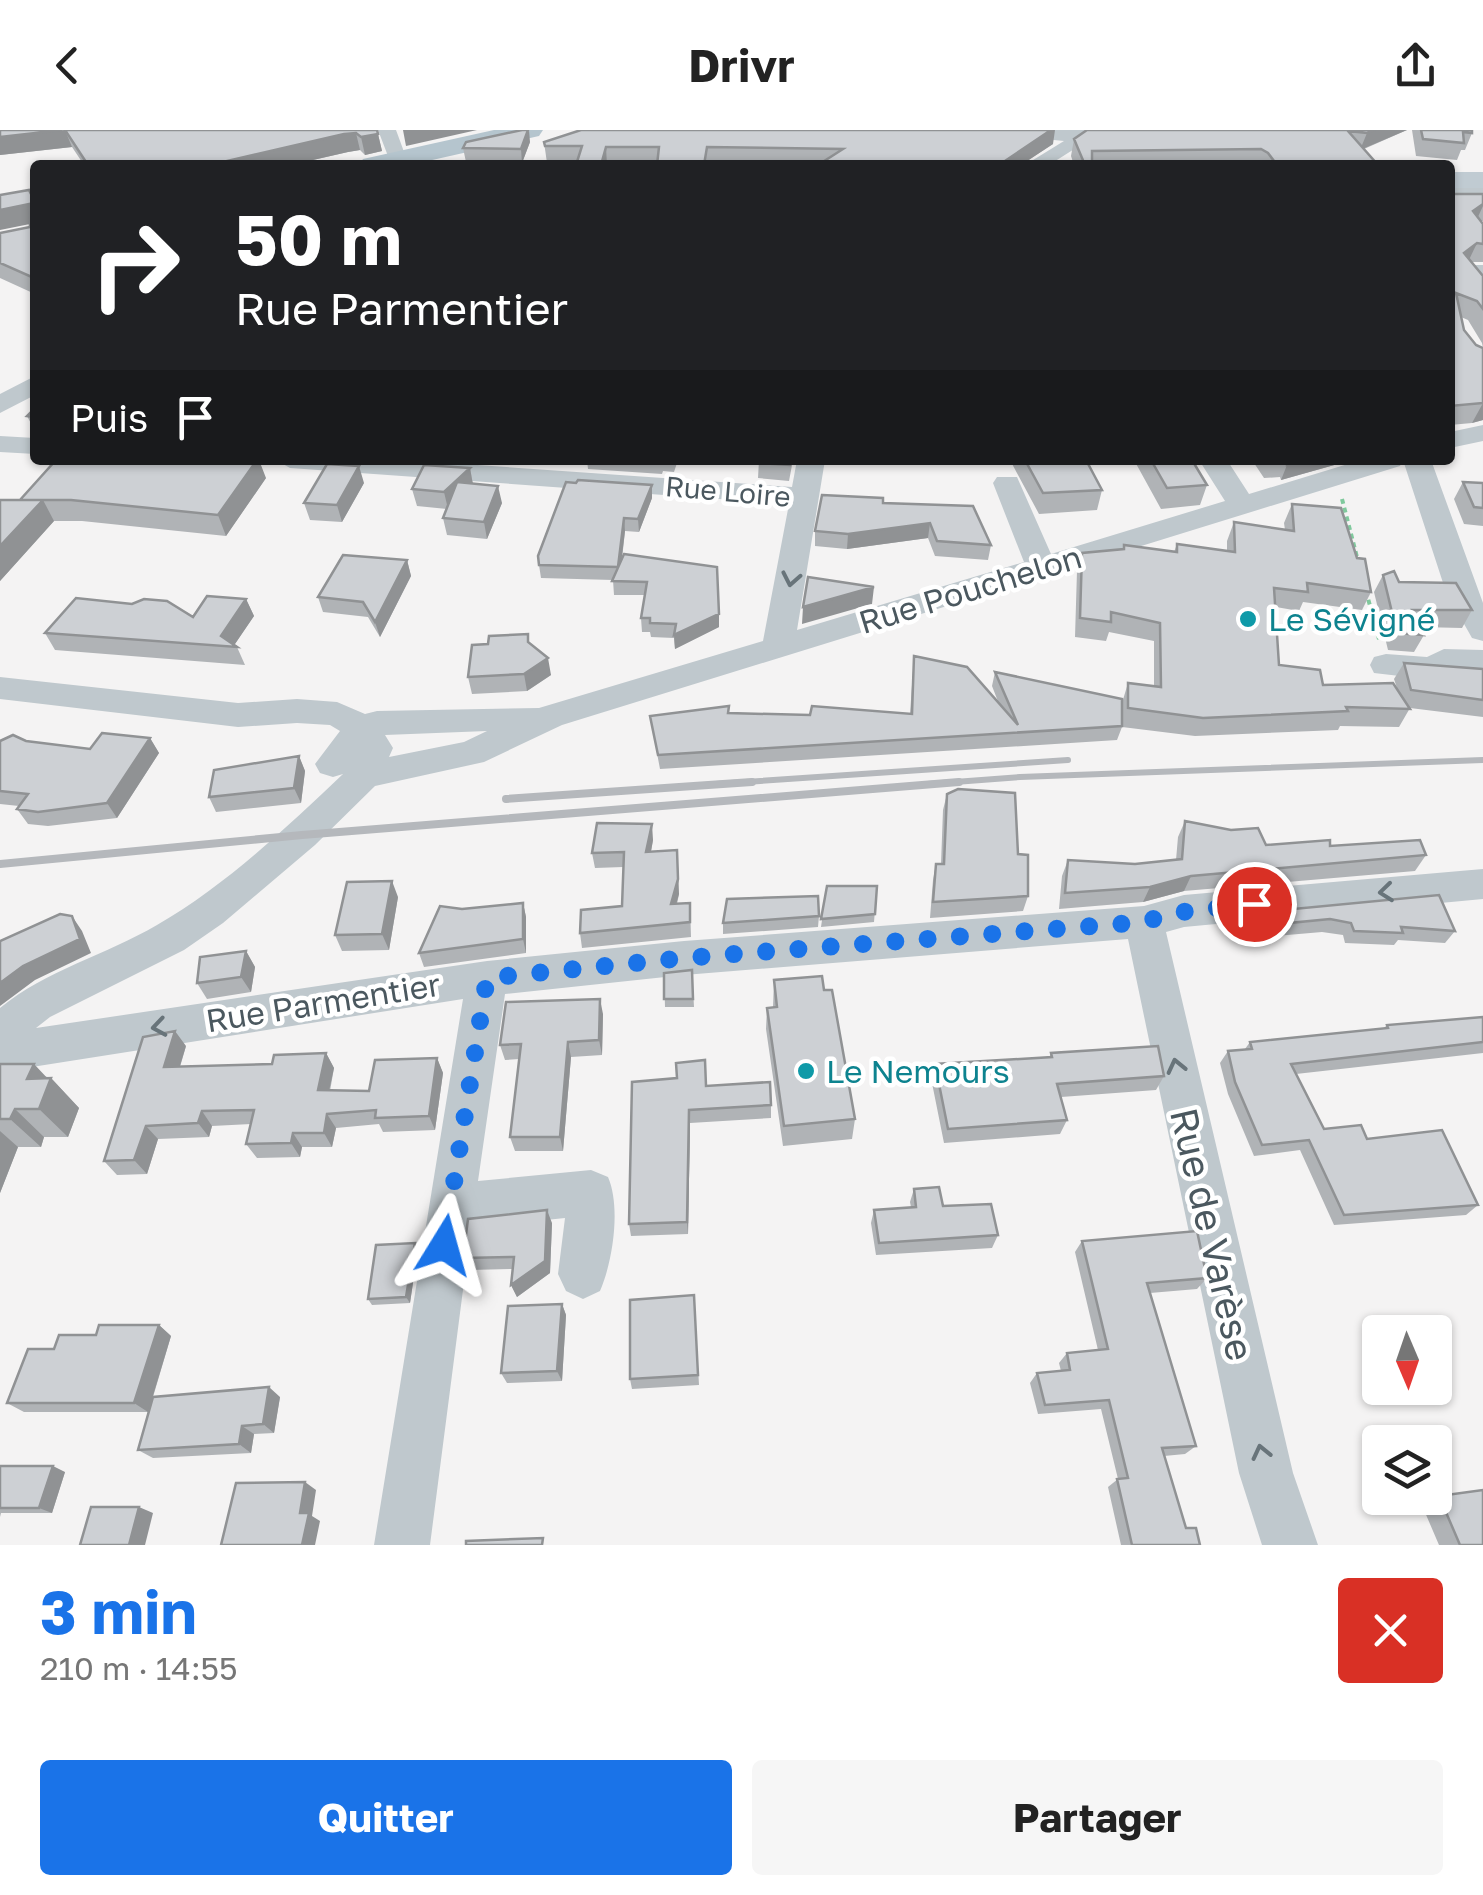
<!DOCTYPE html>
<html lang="fr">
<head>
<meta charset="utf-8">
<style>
	:root { --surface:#fff; --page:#f6f6f6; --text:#222; --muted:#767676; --accent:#1a73e8 }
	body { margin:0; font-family:"Golos Text",sans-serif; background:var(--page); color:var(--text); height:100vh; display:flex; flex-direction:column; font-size:38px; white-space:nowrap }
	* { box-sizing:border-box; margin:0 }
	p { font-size:32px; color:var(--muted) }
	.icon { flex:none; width:55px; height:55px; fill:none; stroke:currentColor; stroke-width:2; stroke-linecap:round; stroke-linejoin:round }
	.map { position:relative; height:1415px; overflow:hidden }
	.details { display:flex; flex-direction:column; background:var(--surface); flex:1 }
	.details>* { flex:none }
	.hud { position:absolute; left:30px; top:30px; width:1425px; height:305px; border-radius:10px; box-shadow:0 2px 8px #0004; background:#202124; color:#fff; overflow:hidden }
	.needle { width:65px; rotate:178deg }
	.controls { position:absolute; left:1362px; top:1185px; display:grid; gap:20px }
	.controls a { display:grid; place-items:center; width:90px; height:90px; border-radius:10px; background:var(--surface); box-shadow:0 2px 8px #0004; font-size:50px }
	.pin { position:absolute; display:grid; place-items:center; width:85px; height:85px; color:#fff; margin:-42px; border:5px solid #fff; border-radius:50%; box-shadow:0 2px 10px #0007 }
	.me { position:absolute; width:110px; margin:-55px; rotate:8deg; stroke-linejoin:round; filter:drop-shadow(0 0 8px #0008) }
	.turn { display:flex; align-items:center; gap:35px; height:210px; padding:0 40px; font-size:45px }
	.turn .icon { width:130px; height:130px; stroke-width:2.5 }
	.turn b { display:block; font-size:70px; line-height:85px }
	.then { display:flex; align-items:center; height:95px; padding:0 40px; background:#0003; gap:20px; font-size:38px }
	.round { display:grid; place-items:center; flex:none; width:105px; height:105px; border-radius:10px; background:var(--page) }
	.headline { display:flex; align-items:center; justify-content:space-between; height:170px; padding:0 40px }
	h1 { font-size:60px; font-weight:700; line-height:75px; color:var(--accent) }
	.button { display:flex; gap:20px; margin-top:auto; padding:20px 40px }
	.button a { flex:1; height:115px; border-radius:10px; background:var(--accent); color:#fff; font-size:40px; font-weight:700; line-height:115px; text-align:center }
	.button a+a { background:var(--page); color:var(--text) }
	header { display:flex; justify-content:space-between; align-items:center; height:130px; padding:0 40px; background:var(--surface); font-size:45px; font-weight:700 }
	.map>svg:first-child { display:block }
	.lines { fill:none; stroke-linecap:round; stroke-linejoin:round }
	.path { stroke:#80c99d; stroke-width:4; stroke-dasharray:5 4; stroke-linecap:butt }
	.lane { fill:#bfc8cd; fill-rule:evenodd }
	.street { fill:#bfc8cd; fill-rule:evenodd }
	.secondary { fill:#c0cbd2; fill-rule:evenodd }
	.primary { fill:#b5c5ce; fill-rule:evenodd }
	.rail-far1 { stroke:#b5b8bc; stroke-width:6 }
	.rail { stroke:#b5b8bc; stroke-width:8 }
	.wall { fill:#b0b3b6; fill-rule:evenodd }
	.shaded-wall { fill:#909294 }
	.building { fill:#cdd0d4; stroke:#909294; stroke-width:2.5 }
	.oneway { stroke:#68747a }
	.route { stroke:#1a73e8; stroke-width:18; stroke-dasharray:0 32.4 }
	.culture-dot { fill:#0f9aa8; stroke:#fff; stroke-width:4 }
	.labels { text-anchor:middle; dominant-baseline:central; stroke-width:9; stroke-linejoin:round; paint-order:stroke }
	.far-street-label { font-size:28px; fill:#4b585f; stroke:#fff }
	.street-label { font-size:32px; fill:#4b585f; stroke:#fff }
	.culture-label { font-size:32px; fill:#0d838f; stroke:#fff; text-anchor:start }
	.near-street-label { font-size:38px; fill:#4b585f; stroke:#fff }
</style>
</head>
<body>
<header><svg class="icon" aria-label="back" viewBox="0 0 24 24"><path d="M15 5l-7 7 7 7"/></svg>Drivr<svg class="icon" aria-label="share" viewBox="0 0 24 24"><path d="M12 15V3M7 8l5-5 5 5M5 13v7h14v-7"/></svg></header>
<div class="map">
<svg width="1483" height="1415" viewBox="0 0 1483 1415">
	<rect width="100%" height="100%" fill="#f4f3f3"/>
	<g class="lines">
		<path class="path" d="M1342,369l16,62
			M1366,461l14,52"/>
		<path class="lane" d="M1450,58h33v6h-33z"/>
		<path class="street" d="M378,0h18l11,30 -2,4h-14z
			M994,0h101l3,4 -49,31h-24l39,-24 -61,-6z
			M1470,135h13v29l-8,-2 -16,-20z
			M35,246v19l-35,18v-19z
			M1483,295v16l-33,7v-16z
			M0,306l35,2v16l-35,-2z
			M276,330h129l387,27 5,-27h28l-28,170 227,-68 -31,-79 4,-6h20l34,77 174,-53 -26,-41h28l22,34 112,-34h70l52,143v38l-11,-3 -26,-46 -43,-132 -3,6 -838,259 -78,37 -109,24 -60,59 -92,78 -39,27 -134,67 -14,11 451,-67 197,-20 460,-35 40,-11 299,-26v30l-299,28 -18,5 127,541 25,72h-56l-23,-72 -111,-534 -444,36 -179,19 -27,187 113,-11 17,7c13,30 5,84 -8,114l-17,8 -17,-8 -8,-17 7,-56 -94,10 -41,317h-56l89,-546 -463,73v-64c46,-38 106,-53 157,-83 68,-39 129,-97 186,-151l-10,3 -13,-4 -5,-9 25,-33 -10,-6 -33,-2 -59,4 -238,-28v-22l238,26 59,-4 40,3 28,12 12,-3 162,-3 224,-67 26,-137 -499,-36zM487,601l-23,11 -75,15 4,-9 -8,-13z
			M1444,519l39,1v22l-31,-1 -18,9 -60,-7 -4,-8 4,-8 12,-3 41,3z"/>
		<path class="secondary" d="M1450,42h33v16h-33z"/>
		<path class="primary" d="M494,0h49l-4,6 -129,29h-51l4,-6z"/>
		<path class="rail-far1" d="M716,654l352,-24
			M928,654l92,-7 463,-17"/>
		<path class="rail" d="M506,669l246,-17
			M0,734l302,-29 657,-53"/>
	</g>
	<path class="wall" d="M0,0h377l5,21 -17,4 -5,-5 -12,2 -57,13h-207l-12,-18 -72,8z
		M1407,0l-43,19 14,16h-304l-3,-9 3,-17z
		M1412,0h60v3l-7,17h-4l-4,10 -41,-4z
		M530,12l-8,21 -56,-1 -3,-14z
		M544,12l509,2 -32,21h-364l-110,-2z
		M1450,64h33v27h-4l4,3v38h-12l12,14v144l-11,3 -22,2zM1461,187l7,3 14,23 1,5 -7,-3 -12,-15z
		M35,67v97l-35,-16v-45l30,-6 3,-29z
		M35,278v23l-8,-15z
		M459,330h41l-3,3z
		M587,330h91l-4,12 -11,-1 -1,3 -74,-5z
		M759,330h34l-4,21 -31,-3z
		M1010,330h76l16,30 -5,20 -58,4z
		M1134,330h58l15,25 -7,20 -39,4z
		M1252,330h100l-71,20 -1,-3 -16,1z
		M470,338l3,16 29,19 -15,36 -40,-4 -4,-17 4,-9 -30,-3 -5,-17z
		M266,348l-40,58 -144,-15h-28l-54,60v-81h20z
		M1463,352l20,1v43l-19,-2 -10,-25z
		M364,353l-22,39 -32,-2 -6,-17z
		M652,355v13l-13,34 -14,-1 -3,28 97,68 -44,22 -1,-11 -23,-1 -1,-5h-8l-1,-14 4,-23h-31l-1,-15 -72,-2 -2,-13z
		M883,373l108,42 -3,15 -53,-4 -7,-18 -81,11 -32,-3v-15z
		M1292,374l65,54 14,34 -9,18 -59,-8 -4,9 -23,-4 3,58 44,20 74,3 -3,-9 10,-16 79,6v48l-73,-9 -11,19 -59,-1 -2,4 -143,6 -73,-9 -5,13 -457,29 -10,-53 79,-10v7l81,2 100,-1 4,-58 85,48 -7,-18 3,-14 127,31 6,-20 26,3v-45l-45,-9 -3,9 -31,-4 2,-66 5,-18 40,-3 2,-5 50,7 3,-8 50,7v-10l7,-19 51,8 -1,-7z
		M407,430l4,16 -31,61 -12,-20 -45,-5 -5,-15z
		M1383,445l16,7 73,28 -10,18 -41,-1 3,8 -10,17 -26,-2 -14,-58z
		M246,469l8,17 -20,29 3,2 8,18 -190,-15 -10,-17 148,-16z
		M530,514l21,31 -24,16 -55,3 -4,-17z
		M150,608l9,15 -42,65 -69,8 -20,-2 -11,-15 2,-3 -19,-2v-63h26l64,8z
		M299,626l6,15 -4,32 -85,9 -7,-15z
		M947,664l71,60 10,42 -5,15 -93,7 3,-38 3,-16h5l2,-54z
		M1185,691l81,24 64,1 96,9 -11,16 -231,20 -41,11 -84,7 3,-33 6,-16 67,4 41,-4 2,-23z
		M653,710l-2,12 28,42 -2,10 13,-1 1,34 -109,11 -2,-15 42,-27 1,-39 -28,1 -3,-15z
		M827,756h50l-3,36 -53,5z
		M1439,765l16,36 -10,12 -47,-3 -4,5 -49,-2 -2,-8 -21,-3 -91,8 -7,-13 7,-12z
		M398,767l-9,53 -47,1 -7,-16z
		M523,773l3,14v36l-102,14 -5,-14 43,-44z
		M819,786l-1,11 -95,7v-11z
		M246,821l9,16 -4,25 -44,7 -10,-16z
		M692,840l2,37h-29l-1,-34z
		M774,850l81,139 -3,20 -69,7 -17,-117 1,-21 6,-1z
		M603,884l-1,41 -31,2 -8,94h-48l-5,-14 9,-78 -14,1 -5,-15z
		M1483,887v36l-187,21 28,55 43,10 111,66 -12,10 -132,10 -34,-75 -46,6 -26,-62 -8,-31 8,-12 17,-2 5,-7 134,-14 3,-3z
		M186,916l-6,21 92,-3 54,-11 8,15 -4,23h39l68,-33 6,15 -8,57 -52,2 -4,-8 -43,4 -4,19h-30l-2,10 -43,1 -11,-14 5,-20 -39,2 -3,11 -51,2 -11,35 -30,1 -13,-14z
		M1051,923l113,23 -8,14 -95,7 6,23 -7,14 -116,9 -13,-65 4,-14 114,-6z
		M0,934l51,14 28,30 -11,29h-24l-3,10h-23l-18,46z
		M677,948l94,27v13l-81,5 -2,111 -57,2 -2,-12z
		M914,1059l84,46 -6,13 -116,7 -5,-32 3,-13 37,-3 -1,-5z
		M552,1093l-2,50 -33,24 -6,-12 2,-16 -44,1 -6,-12z
		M1082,1111l125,37 -10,11 -47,4 46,153 -11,8 -21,2 22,72 14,17h-79l-13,-58 10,-8 -17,-70 -63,5 -8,-31 7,-10 24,-2 -2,-8 8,-10 31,-3 -23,-98z
		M418,1119l-8,54 -38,2 -4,-6z
		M694,1165l5,90 -67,4 -2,-10z
		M562,1174l4,11 -4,66 -55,2 -6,-10z
		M159,1195l12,11 -18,61h127l-6,36 -20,1 -3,19 -98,5 -15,-8 10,-38h-124l-17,-9 47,-54 42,-14z
		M0,1336l65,6 -13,41h-51l-1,4z
		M1439,1366l44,49h-44l-18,-42z"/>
	<path class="shaded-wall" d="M65,0l7,17 -72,8v-18z
		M403,0h74l-71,16z
		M529,0l1,12 -8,21 -1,-14z
		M1051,0h4l-2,14 -32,21h-22z
		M1375,0h32l-47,20 7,-17z
		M356,3l4,17 -12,2 -57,13h-81l134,-31z
		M378,4l4,17 -17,4 -4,-18z
		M606,17l1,18h-6z
		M29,74l6,19 -35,7v-20z
		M1483,74v2l-7,15 -3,-10z
		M1477,113l-9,19 -4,-9z
		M1483,273v17l-11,3z
		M257,330h2l7,18 -40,58 -8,-21z
		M1304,330h48l-71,20 6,-15z
		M359,336l5,17 -22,39 -5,-17z
		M470,338l3,17 -25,24 -4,-17z
		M652,355v13l-13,34 -1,-13z
		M498,356l4,17 -15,36 -3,-17z
		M43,370l11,21 -54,60v-35z
		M624,388l1,13 -6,49 -1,-13z
		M930,393l-2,15 -81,11 1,-15z
		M407,430l4,16 -31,61 -5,-15z
		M874,457l-2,17 -70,20 1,-17z
		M246,469l8,17 -21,31 -12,-11z
		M719,484v13l-44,22 -1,-14z
		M548,528l3,17 -24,16 -3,-17z
		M150,608l9,15 -42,65 -10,-15z
		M299,626l6,15 -4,32 -7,-15z
		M652,694l1,16 -5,27 -2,-15z
		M678,735l1,29 -7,25 -1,-15z
		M1191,746l-7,15 -41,11 7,-15z
		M392,751l6,16 -9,53 -7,-16z
		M523,773l3,14v36l-3,-14z
		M72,786l10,15 9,22 -56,27 -35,26v-23z
		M246,821l9,16 -4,25 -10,-15z
		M600,869l3,15 -1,41 -3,-15z
		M175,901l11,15 -11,36 -11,-15z
		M568,912l3,15 -8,94 -3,-14z
		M326,923l8,15 -8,37 -8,-15z
		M437,928l6,15 -8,57 -6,-14z
		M34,934l16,17 1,-3 28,30 -11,29 -29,-28 -12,-30z
		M15,979l29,28 -3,10 -31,-28z
		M689,980l1,13 -2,111 -1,-12z
		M202,981l10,15 -3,11 -11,-14z
		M327,984l9,14 -4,19 -8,-14z
		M146,996l12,13 -11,35 -13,-14z
		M0,1001l18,16 -18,46z
		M293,1003l9,14 -2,10 -9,-14z
		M547,1080l5,13 -2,50 -33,24 -6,-12z
		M415,1113l3,6 -8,54 -4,-6z
		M562,1174l4,11 -4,66 -5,-10z
		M159,1195l12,11 -23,76 -14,-9z
		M269,1257l11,10 -6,36 -11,-9z
		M242,1296l12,8 -3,19 -12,-9z
		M53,1336l12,6 -13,41 -13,-5z
		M305,1352l11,8 -4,26 8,5 -5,24h-13l-2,-32z
		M139,1377l14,6 -8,32h-16z"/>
	<path class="building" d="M0,0h62l-62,7z
		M65,0h312l1,4 -17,3 -5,-4 -12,1 -134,31h-122z
		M522,0h6l-7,19 -58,-1 3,-6z
		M581,0h470l-52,35h-181l25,-16 -136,-2 -3,18h-47l2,-18h-53l-5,18h-25l6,-19h-37l-1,-4z
		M1087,0h288l-8,3 -19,-2 30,34h-101l-9,-12 -7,-4 -169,2v14h-7l-11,-26z
		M1421,0h51v3l-9,-1 1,11 -41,-4z
		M29,60l4,8 2,-1 -1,81 -34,-15v-30l30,-6 -1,-23 -29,6v-15z
		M1450,64h33v10l-10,7 10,13v20l-6,-1 -13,10 19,23v33l-6,-8 -21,-8 8,37 12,15 7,3v55l-33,3z
		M35,278v9l-8,-1z
		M56,330h201l-39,55 -147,-15h-51z
		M759,330h32l-1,5 -31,-2z
		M1025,330h61l16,30 -59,3z
		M1151,330h41l15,25 -40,3z
		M1269,330h35l-17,5v-4l-17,1z
		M327,334l32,2 -22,39 -33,-2z
		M424,335l46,3 -26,24 -32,-3z
		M578,350l74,5 -14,34 -14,-1 -6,49 -79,-2 -1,-9 28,-74 10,1z
		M457,352l41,4 -14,36 -41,-4z
		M1463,352l20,1v25l-9,-1z
		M822,365l61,3v5l90,3 18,39 -54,-4 -7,-18 -82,11 -33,-3z
		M0,370h43l-43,46z
		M1292,374l49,4 16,50 8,1 6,33 -64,-9 1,9 -34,-4 5,77 41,5 3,15 70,-2 17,26 -64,-2 2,4 -145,7 -75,-10v-25l33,4 -1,-64 -49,-11v10l-31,-4 2,-65 42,-4v-4l53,7v-8l58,8 -1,-30 60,9z
		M624,424l93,13 2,47 -45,21 2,-11 -26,-1v-5h-9l6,-36 -35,-1z
		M343,425l64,5 -32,62 -12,-20 -45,-5z
		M1394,441l5,11 57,1 16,27h-60l12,25 -27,-2 -14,-58z
		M808,447l66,10 -71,20z
		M207,466l39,3 -25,37 16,11 -192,-14 31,-35 56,6 12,-5 23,2 26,16z
		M528,504v8l20,16 -24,16 -56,3 4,-32 16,-1 1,-8z
		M914,526l53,11 51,58 -23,-53 127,27v27l-464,29 -8,-39 79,-10 -1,7 82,2 2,-9 100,8z
		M1404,533l79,6v31l-72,-10z
		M102,603l48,5 -43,65 -69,9 -21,-3 11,-15 -28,-3v-50l13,-6 13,6 64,8z
		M299,626l-5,32 -85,9 5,-27z
		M958,659l57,4 3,61 10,1v41l-95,6 3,-38h8l3,-70z
		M1185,691l46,9 27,-2 8,17 64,-5v6l90,-6 6,15 -235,21 -41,11 -85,6 3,-33 67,4 47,-5z
		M597,693l55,1 -6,28 31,-2 1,29 -7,25 19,-1v19l-110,11 1,-23 41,-4 2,-54 -32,1z
		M392,751l-10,53 -47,1 12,-53z
		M827,756h50l-2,28 -54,5z
		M1439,765l16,36 -54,-4 2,6 -49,-2 -3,-8 -21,-4 -92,9 -7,-13z
		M818,766l1,20 -96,7 4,-24z
		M523,773v36l-104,14 21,-47 22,3z
		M60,784l12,2 8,23 -57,27 -23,17v-42z
		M246,821l-5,26 -44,6 3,-26z
		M692,840l1,29h-29v-26z
		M822,846l2,14h8l23,129 -71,7 -17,-118 10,-1 -3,-27z
		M600,869l-1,41 -31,2 -8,95h-50l11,-93 -21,1 6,-43z
		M1483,887v25l-192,22 33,65 37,-4 6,14 75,-9 36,75 -134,10 -35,-75 -47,5 -27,-63 -7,-31 24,-2 -2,-7 138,-14 -1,-3z
		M175,901l-11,36 108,-3 2,-9 52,-2 -8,37 51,1 6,-31 62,-2 -8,58 -54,2 1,-8 -49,4 -3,19h-31l-2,10 -45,1 8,-34 -52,1 -4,12 -52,3 -12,34 -30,1 39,-124z
		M1158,916l6,30 -107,8 10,36 -119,9 -13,-65 117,-7 -1,-4z
		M705,930l1,26 64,-4 1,23 -82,5 -2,112 -58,2 3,-142 45,-4 -1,-15z
		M0,934h34l-7,15 24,-1 -12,31h-24l-5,10h-10z
		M939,1057l4,19 48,-2 7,31 -119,8 -5,-33 42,-3 -2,-18z
		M547,1080l-2,51 -34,24 3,-28 -51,1 5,-39z
		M1197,1101l10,47 -60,5 49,163 -34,2 24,80h10l4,17h-68l-15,-66 11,-1 -19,-78 -64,5 -8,-32 33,-3 -3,-17 41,-4 -26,-108z
		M415,1113l-9,54 -38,2 8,-54z
		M694,1165l4,80 -68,4v-79z
		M562,1174l-5,67 -56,2 7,-67z
		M99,1195h60l-25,78h-127l21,-54h26l5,-14h37z
		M269,1257l-6,37 -21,2 -3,18 -101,6 15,-53z
		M0,1336h53l-14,42h-39z
		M305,1352l-5,31h9l-7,32h-81l15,-62z
		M1483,1360v55h-23l-21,-49z
		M91,1377h48l-10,38h-49z
		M543,1408l-1,7h-76v-4z"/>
	<defs><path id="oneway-chevron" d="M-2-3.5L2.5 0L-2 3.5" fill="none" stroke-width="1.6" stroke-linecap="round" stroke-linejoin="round" transform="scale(2.5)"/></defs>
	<g class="oneway">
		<use href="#oneway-chevron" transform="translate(791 449) rotate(101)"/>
		<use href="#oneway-chevron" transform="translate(1386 762) rotate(174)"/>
		<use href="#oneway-chevron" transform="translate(159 897) rotate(171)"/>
		<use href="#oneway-chevron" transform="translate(1176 936) rotate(-103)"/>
		<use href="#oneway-chevron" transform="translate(1261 1322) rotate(-103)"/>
	</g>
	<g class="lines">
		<path class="route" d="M444,1115l43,-267 197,-20 460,-36 29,-9 81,-9"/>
	</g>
	<g class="culture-dot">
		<circle cx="1248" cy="489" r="10"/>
		<circle cx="806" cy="941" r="10"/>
	</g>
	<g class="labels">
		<g class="far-street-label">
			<text transform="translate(728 361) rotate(5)">Rue Loire</text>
		</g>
		<g class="street-label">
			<text transform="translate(970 459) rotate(-17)">Rue Pouchelon</text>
			<text transform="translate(323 872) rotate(-9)">Rue Parmentier</text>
		</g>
		<g class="culture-label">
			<text x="1268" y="489">Le Sévigné</text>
			<text x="826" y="941">Le Nemours</text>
		</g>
		<g class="near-street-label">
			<text transform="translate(1213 1104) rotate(77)">Rue de Varèse</text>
		</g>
	</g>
</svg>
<div class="controls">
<a><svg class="needle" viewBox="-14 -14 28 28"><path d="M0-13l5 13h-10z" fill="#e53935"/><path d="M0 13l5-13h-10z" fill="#767676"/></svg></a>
<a><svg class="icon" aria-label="layers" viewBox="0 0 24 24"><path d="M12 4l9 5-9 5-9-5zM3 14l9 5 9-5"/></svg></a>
</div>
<div class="pin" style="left:1254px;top:774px;background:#d93025"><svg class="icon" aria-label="arrive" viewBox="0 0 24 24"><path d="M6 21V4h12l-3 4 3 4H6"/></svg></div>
<svg class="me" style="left:444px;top:1115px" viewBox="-20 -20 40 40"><path d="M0-17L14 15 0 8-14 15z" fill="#1a73e8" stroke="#fff" stroke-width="4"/></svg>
<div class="hud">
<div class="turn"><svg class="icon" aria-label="right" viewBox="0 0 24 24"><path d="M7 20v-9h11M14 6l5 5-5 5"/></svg><div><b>50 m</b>Rue Parmentier</div></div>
<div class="then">Puis<svg class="icon" aria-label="arrive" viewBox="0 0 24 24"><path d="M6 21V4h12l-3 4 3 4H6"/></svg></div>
</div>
</div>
<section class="details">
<div class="headline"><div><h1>3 min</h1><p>210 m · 14:55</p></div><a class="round" style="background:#d93025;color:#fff"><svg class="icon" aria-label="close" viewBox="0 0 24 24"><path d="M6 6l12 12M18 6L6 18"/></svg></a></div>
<div class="button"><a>Quitter</a><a>Partager</a></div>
</section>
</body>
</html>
